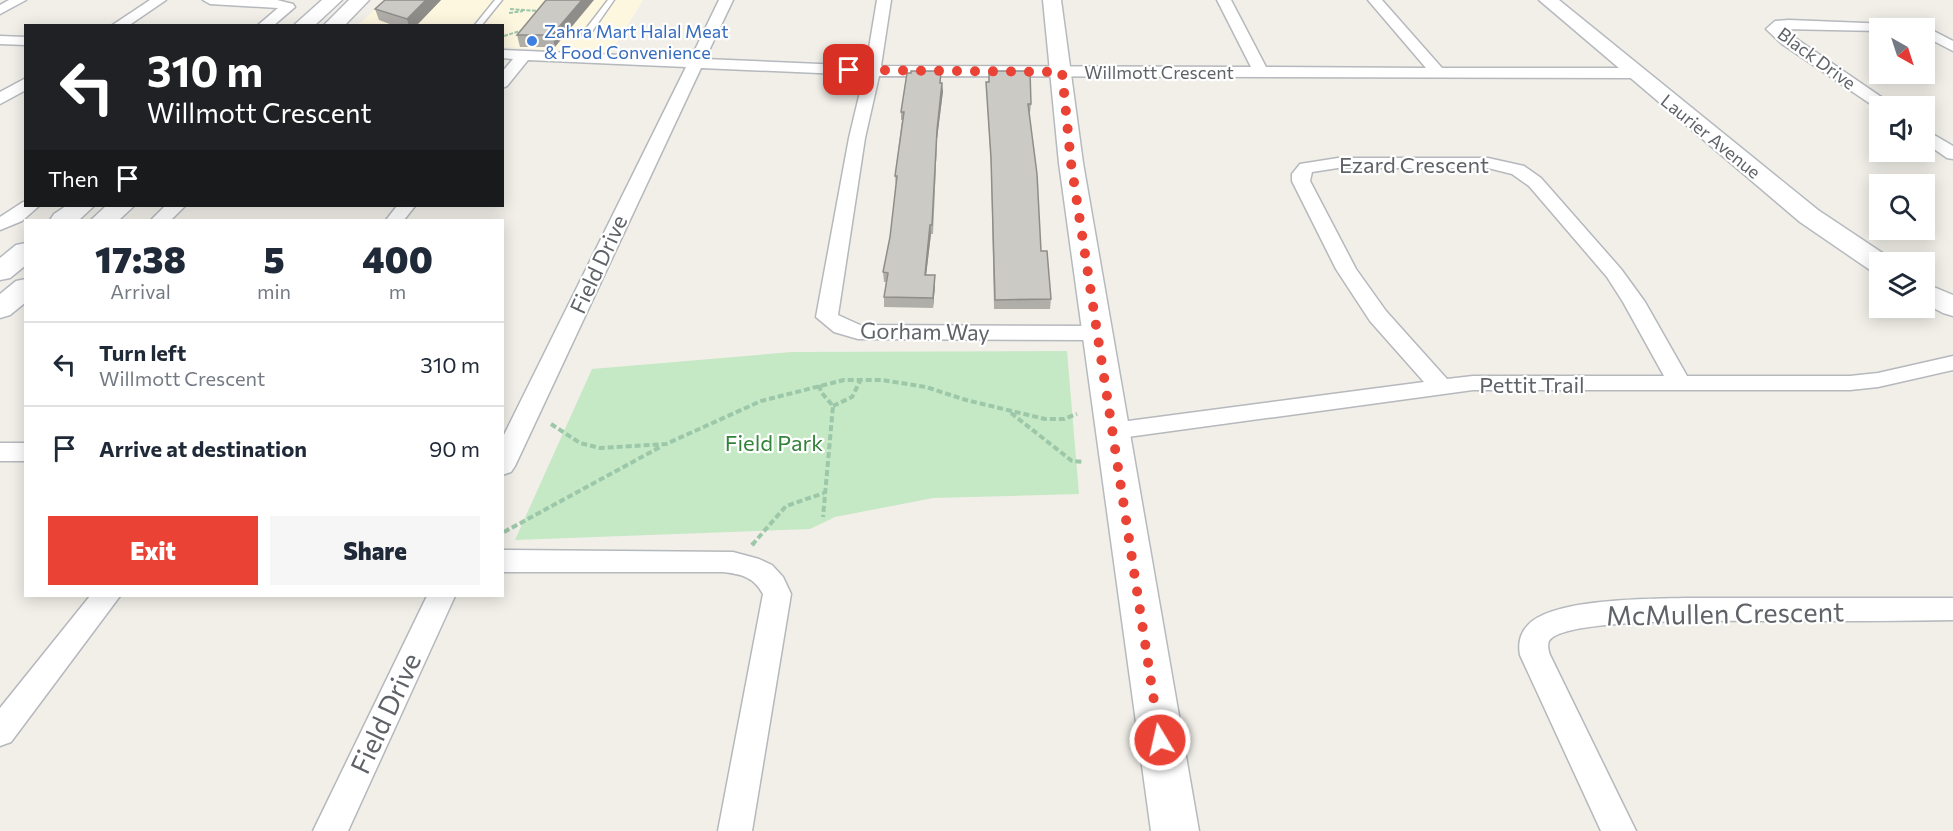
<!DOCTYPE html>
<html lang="en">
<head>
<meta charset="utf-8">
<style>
	:root { --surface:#fff; --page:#f6f6f7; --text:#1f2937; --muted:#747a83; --line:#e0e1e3; --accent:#ea4335 }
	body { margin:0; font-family:Commissioner,sans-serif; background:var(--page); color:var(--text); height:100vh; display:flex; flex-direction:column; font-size:22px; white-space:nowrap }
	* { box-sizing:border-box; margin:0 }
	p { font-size:20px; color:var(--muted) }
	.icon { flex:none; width:33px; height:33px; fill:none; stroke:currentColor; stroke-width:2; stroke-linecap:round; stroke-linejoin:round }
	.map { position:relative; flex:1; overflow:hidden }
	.side { position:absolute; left:24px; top:219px; width:480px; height:378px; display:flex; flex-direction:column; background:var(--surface); border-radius:0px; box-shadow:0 3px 15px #0003 }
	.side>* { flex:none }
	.hud { position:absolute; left:24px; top:24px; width:480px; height:183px; border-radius:0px; box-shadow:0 3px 15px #0003; background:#202124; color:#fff; overflow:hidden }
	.needle { width:39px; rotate:141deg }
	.buttons { position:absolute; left:1869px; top:18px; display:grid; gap:12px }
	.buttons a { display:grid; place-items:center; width:66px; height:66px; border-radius:0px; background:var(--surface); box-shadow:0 3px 15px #0003; font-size:30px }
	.pin { position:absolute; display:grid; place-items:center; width:51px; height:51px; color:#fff; margin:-26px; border-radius:12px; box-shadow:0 3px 9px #0006 }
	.me { position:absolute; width:66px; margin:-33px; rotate:351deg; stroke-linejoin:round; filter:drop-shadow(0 0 4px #0008) }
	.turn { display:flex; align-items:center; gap:21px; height:126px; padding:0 24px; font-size:27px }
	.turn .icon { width:78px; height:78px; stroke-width:2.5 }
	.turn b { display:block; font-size:42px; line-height:51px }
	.then { display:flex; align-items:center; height:57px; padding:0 24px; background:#0003; gap:12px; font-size:22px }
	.eta { display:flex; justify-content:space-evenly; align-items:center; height:102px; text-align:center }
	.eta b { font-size:36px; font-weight:800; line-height:42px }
	.action { display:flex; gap:12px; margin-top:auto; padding:12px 24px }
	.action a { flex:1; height:69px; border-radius:0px; background:var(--accent); color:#fff; font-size:24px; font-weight:800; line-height:69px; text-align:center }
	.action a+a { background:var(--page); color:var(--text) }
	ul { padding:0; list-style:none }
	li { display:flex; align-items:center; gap:18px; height:84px; padding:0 24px; border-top:2px solid var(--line) }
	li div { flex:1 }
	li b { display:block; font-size:22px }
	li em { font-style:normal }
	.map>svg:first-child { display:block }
	.commercial { fill:#fef7e0 }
	.green { fill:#c5e8c5 }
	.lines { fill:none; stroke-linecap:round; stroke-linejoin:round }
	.lane-casing { stroke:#b5b8bc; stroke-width:3 }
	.street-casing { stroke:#b5b8bc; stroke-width:3 }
	.secondary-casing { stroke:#b6babf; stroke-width:3 }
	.path-far2 { stroke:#9cc7a9; stroke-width:2; stroke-dasharray:4 1.5; stroke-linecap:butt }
	.path-far1 { stroke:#9cc7a9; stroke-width:4; stroke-dasharray:6 3; stroke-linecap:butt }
	.path { stroke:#9cc7a9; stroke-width:4.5; stroke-dasharray:8 4; stroke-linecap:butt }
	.lane { fill:#fff; fill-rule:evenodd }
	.street { fill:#fff; fill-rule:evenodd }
	.secondary { fill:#fff; fill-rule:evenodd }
	.wall { fill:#afaea9 }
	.shaded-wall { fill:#8f8d8a }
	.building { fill:#cccac5; stroke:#8f8d8a; stroke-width:1.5 }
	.route { stroke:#ea4335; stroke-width:10; stroke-dasharray:0 18 }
	.shop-dot { fill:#3f7fe0; stroke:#fff; stroke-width:2 }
	.labels { text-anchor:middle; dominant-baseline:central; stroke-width:4.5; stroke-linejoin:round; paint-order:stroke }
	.far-shop-label { font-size:18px; fill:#366cbe; stroke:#fff; text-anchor:start }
	.far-street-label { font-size:18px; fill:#5f6368; stroke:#fff }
	.street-label { font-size:22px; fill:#5f6368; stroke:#fff }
	.park-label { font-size:22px; fill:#348238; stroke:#fff }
	.near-street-label { font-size:27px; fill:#5f6368; stroke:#fff }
</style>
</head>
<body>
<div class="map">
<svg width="1953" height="831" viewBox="0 0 1953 831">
	<rect width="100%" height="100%" fill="#f1efe8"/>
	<path class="commercial" d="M385,0h258l-33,54 -107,-7 -1,-21h-145z"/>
	<path class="green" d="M1067,351l12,143 -146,4 -98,19 -25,12 -295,11 77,-171 200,-17z"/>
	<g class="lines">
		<defs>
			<path id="lane" d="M495,0h7l-21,26h-7z
				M608,0h6l-25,36h-6l-1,-2z"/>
			<path id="street" d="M9,0h17l-26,14v-9z
				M150,0h16l-38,26h-17z
				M203,0h74l16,4 2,3 -22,19h-16l21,-18 -68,-4z
				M719,0h14l-28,59 161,7 11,-66h14l-10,66 370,1 -34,-67h14l35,67 160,1 -58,-68h14l60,68h194l8,5 -8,5 -757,-2 -14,62 -27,177 22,10 237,1 8,2 3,5 -3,5 -8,2 -239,-1 -24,-7 -18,-15 33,-179 15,-63 -163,-7 -186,398 -4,6 -9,3v-36l184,-372 -158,-7 -21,26 -5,2v-16l11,-13 -11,-1v-8l189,8z
				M1789,20l126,5 2,3h-37v3l-98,-2 108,74 2,3h-12l-2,3 -96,-65 -16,-15 9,-8z
				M1924,26l29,15v10l-29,-15v-8h-6z
				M0,36l26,1v8l-26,-1z
				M26,78v12l-26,14v-12z
				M1924,129l29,17v13l-6,-1 -23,-16z
				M1338,158h150l36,8 17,12 80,91 24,33 42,74h163l28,-3 75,-17v14l-75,17 -28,3h-377l-360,49 -9,-2 -3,-6 3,-6 9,-2 311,-41 -54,-61 -34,-52 -44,-88v-7l8,-10zM1338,168h150l24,6 17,12 78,91 16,25 41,74h-191l-26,3 -61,-68 -30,-42 -46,-88 2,-9z
				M23,202h3v4h13l-17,15 -22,9v-13z
				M165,206h20l-14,14h-20z
				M397,206h18l-11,14h-18z
				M0,443h26v18h-26z
				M502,550l231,2 26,7 13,6 11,12 8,17 -39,237h-34l45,-237c-9,-17 -22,-20 -40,-22h-221z
				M90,596h30l-109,146 -11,4v-38z
				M427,596h28l-107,235h-35z
				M1686,598h267v22c-49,1 -98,1 -146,1 -37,1 -242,-7 -258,20 -2,4 0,11 1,14l86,176h-35l-81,-176c-2,-11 0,-22 8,-30 25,-27 122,-26 158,-27z"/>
			<path id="secondary" d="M322,0h20l-28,26h-21z
				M349,0h20l-25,26h-21z
				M1043,0h18l22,163 116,668h-48l-92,-668z
				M1539,0h20l259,210 72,48 3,4h-13v10l-10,-2 -70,-48z
				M66,206h28l-15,14h-29l4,-6z
				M106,206h28l-15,14h-28z
				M26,243v22l-16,13 -10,2v-22l16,-13z
				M26,279v23l-16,13 -10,3v-24l16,-13z
				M1924,283l29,12v21l-10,-3 -19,-10z"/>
		</defs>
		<use href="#lane" class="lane-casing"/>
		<use href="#street" class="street-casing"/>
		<use href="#secondary" class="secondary-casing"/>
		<path class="path-far2" d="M510,9l29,2
			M509,13l14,-2
			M504,36l19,-6"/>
		<path class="path-far1" d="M819,385l2,7 12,14 -10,111
			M833,406l19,-9 8,-16
			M1011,413l61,48 11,1
			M551,424l29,19 20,5 66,-4 95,-43 83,-21h38l44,7 40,13 79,19h19l13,-5
			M504,532l158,-86
			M752,545l34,-39 38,-13"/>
		<path class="path" d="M752,545l2,-2"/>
		<use href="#lane" class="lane"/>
		<use href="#street" class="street"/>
		<use href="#secondary" class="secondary"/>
	</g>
	<path class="wall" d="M385,0h56l-25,26h-21l-16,-6 -4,-11z
		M546,0l9,47h-35l-3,-12z
		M986,82h3l42,22 -1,9h-1l12,138 10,48 -1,10h-56l-3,-142z
		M940,83l3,8 -6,48 -4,95h-2l-5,41 9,10 -2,23 -49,-1v-10l2,-15h-2l-1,-10 7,-35 6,-52 -1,-9 7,-56h-1v-8z"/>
	<path class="shaded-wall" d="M426,0h15l-25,26h-7l-2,-7z
		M582,0h12l-39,47 -3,-12z
		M942,83l1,8 -6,48 -4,95 4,-104z
		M930,225l1,9 -6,51v-10z
		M935,275v10l-2,23v-10z"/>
	<path class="building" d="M385,0h41l-19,19 -32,-10z
		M546,0h36l-30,35h-35z
		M911,71h30l-1,12h2l-5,47 -5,95h-2l-5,50h10l-2,23 -49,-1 4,-24 -5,-1 7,-35 7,-61h-2l9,-64h-3l6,-39h4z
		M989,71h41l1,33h-3l9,70 4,77h6l4,48 -56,1 -4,-142 -5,-76h3z"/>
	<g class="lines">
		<path class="route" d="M849,70l213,2 9,91 89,577"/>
	</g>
	<circle class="shop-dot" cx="532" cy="41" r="6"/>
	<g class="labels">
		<g class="far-shop-label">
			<text x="544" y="31">Zahra Mart Halal Meat<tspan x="544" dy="21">&amp; Food Convenience</tspan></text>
		</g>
		<g class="far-street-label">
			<text transform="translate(1817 58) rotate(36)">Black Drive</text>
			<text x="1159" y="72">Willmott Crescent</text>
			<text transform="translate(1711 136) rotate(39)">Laurier Avenue</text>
		</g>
		<g class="street-label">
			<text x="1414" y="164">Ezard Crescent</text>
			<text transform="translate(598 264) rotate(-65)">Field Drive</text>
			<text transform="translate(925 331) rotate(1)">Gorham Way</text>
			<text x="1532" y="384">Pettit Trail</text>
		</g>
		<g class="park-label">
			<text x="774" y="442">Field Park</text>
		</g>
		<g class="near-street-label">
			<text transform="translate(1725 613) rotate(-1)">McMullen Crescent</text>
			<text transform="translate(385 713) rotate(-65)">Field Drive</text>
		</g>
	</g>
</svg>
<div class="buttons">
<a><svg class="needle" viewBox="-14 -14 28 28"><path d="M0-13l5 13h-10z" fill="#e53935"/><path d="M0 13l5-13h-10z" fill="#747a83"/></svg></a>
<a><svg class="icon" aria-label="sound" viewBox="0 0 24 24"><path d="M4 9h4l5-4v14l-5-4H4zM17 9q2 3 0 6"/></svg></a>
<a><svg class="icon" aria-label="search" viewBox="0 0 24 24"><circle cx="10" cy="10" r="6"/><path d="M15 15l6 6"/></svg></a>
<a><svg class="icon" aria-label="layers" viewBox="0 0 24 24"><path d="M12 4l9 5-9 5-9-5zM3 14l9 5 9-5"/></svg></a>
</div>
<div class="pin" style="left:849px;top:70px;background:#d93025"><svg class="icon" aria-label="arrive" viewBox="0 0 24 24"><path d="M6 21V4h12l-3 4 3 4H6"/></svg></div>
<svg class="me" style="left:1160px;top:740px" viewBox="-20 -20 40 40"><circle r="17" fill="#ea4335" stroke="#fff" stroke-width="3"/><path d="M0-11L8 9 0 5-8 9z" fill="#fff"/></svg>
<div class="hud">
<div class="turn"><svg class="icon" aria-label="left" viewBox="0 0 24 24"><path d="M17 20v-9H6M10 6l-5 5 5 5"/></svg><div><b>310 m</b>Willmott Crescent</div></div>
<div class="then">Then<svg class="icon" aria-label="arrive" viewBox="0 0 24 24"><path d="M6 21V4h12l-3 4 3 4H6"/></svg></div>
</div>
<section class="side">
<div class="eta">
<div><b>17:38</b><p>Arrival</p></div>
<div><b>5</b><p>min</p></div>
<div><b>400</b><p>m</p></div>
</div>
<ul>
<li><svg class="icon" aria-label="left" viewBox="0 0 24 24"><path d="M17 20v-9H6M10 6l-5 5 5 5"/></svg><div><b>Turn left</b><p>Willmott Crescent</p></div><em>310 m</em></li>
<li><svg class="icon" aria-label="arrive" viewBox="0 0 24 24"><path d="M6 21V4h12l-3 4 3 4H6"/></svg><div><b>Arrive at destination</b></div><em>90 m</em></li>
</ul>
<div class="action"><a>Exit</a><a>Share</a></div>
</section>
</div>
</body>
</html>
